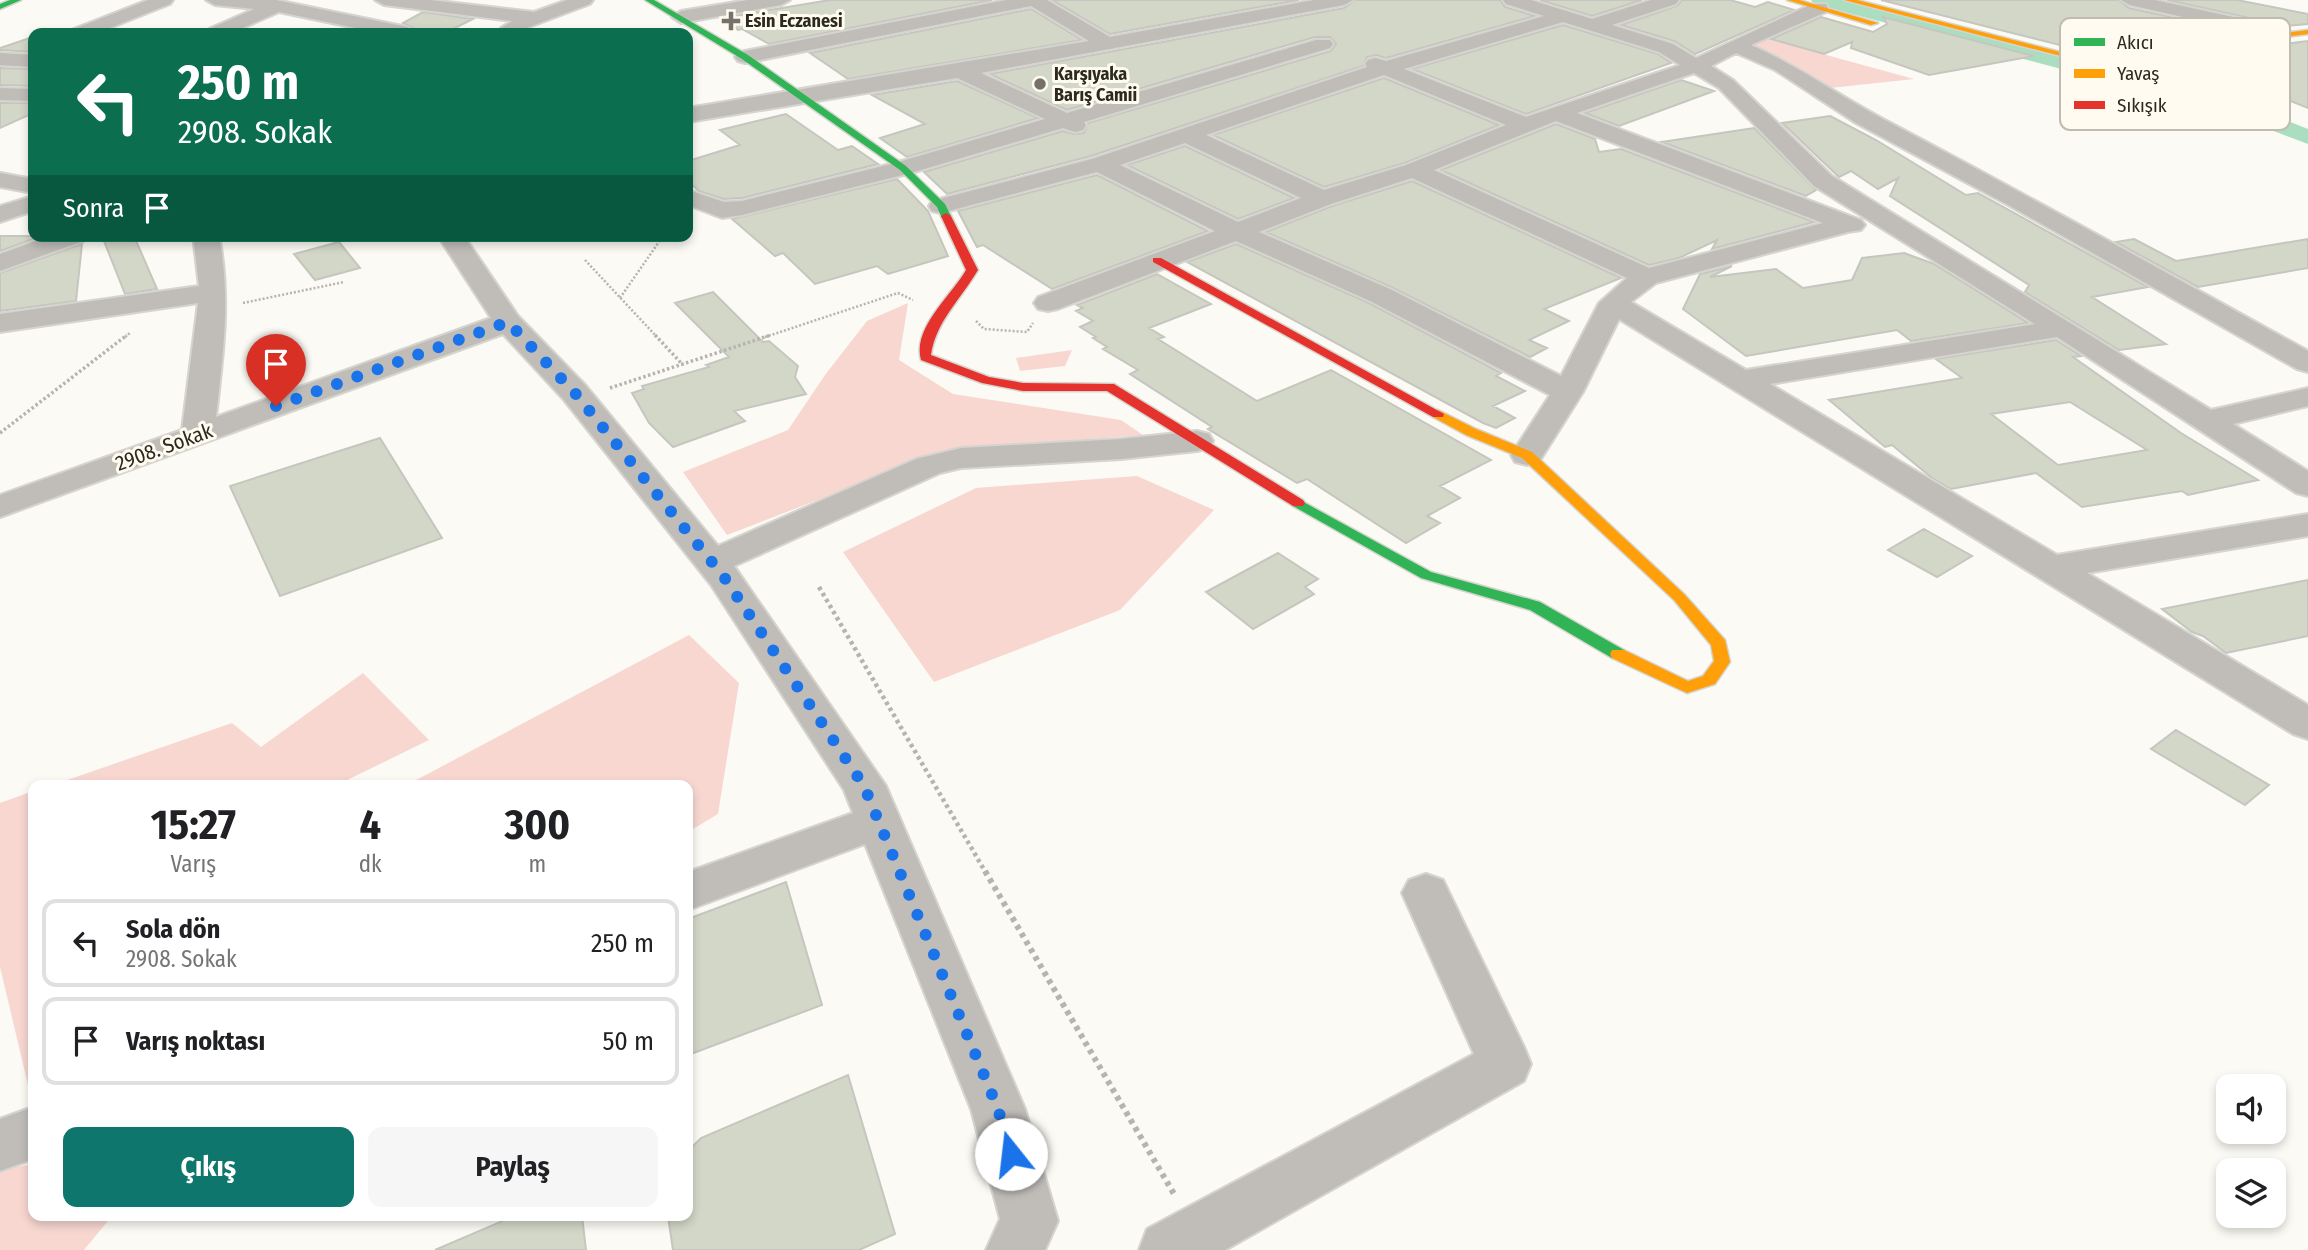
<!DOCTYPE html>
<html lang="tr">
<head>
<meta charset="utf-8">
<style>
	:root { --surface:#fff; --page:#f6f6f6; --text:#202124; --muted:#757577; --line:#e0e0e0; --accent:#0f766e }
	body { margin:0; font-family:"Fira Sans Condensed",sans-serif; background:var(--page); color:var(--text); height:100vh; display:flex; flex-direction:column; font-size:26px; white-space:nowrap }
	* { box-sizing:border-box; margin:0 }
	p { font-size:23px; color:var(--muted) }
	.icon { flex:none; width:38px; height:38px; fill:none; stroke:currentColor; stroke-width:2; stroke-linecap:round; stroke-linejoin:round }
	.map { position:relative; flex:1; overflow:hidden }
	.drawer { position:absolute; left:28px; top:780px; width:665px; height:441px; display:flex; flex-direction:column; background:var(--surface); border-radius:14px; box-shadow:0 4px 10px #0003 }
	.drawer>* { flex:none }
	.guide { position:absolute; left:28px; top:28px; width:665px; height:214px; border-radius:14px; box-shadow:0 4px 10px #0003; background:#0b6e4f; color:#fff; overflow:hidden }
	.controls { position:absolute; left:2216px; top:1074px; display:grid; gap:14px }
	.controls a { display:grid; place-items:center; width:70px; height:70px; border-radius:14px; background:var(--surface); box-shadow:0 4px 10px #0003; font-size:35px }
	.pin { position:absolute; display:grid; place-items:center; width:60px; height:60px; color:#fff; margin:-72px -30px; border-radius:50% 50% 50% 0; rotate:-45deg; box-shadow:0 0 7px #0007 }
	.pin .icon { rotate:45deg }
	.me { position:absolute; width:77px; margin:-38px; rotate:344deg; stroke-linejoin:round; filter:drop-shadow(0 0 5px #0008) }
	.turn { display:flex; align-items:center; gap:24px; height:147px; padding:0 35px; font-size:32px }
	.turn .icon { width:91px; height:91px; stroke-width:2.5 }
	.turn b { display:block; font-size:49px; line-height:60px }
	.then { display:flex; align-items:center; height:66px; padding:0 35px; background:#0003; gap:14px; font-size:26px }
	.eta { display:flex; justify-content:space-evenly; align-items:center; height:119px; text-align:center }
	.eta b { font-size:42px; font-weight:700; line-height:49px }
	.button { display:flex; gap:14px; margin-top:auto; padding:14px 35px }
	.button a { flex:1; height:80px; border-radius:14px; background:var(--accent); color:#fff; font-size:28px; font-weight:700; line-height:80px; text-align:center }
	.button a+a { background:var(--page); color:var(--text) }
	ul { padding:0; list-style:none }
	li { display:flex; align-items:center; gap:21px; height:88px; margin:0 14px 10px; padding:0 21px; border:4px solid var(--line); border-radius:14px }
	li div { flex:1 }
	li b { display:block; font-size:26px }
	li em { font-style:normal }
	.map>svg:first-child { display:block }
	.green { fill:#f8d7d1 }
	.lines { fill:none; stroke-linecap:round; stroke-linejoin:round }
	.canal { fill:#abdec0; fill-rule:evenodd }
	.building { fill:#d3d7c7; stroke:#c5c6bf; stroke-width:2; fill-rule:evenodd }
	.street-casing { stroke:#d6d4ce; stroke-width:4 }
	.fast-casing { stroke:#d6d4ce; stroke-width:3 }
	.slow-casing { stroke:#d6d4ce; stroke-width:3 }
	.jam-casing { stroke:#d6d4ce; stroke-width:3 }
	.path-far3 { stroke:#b6b3b0; stroke-width:2.5; stroke-dasharray:2 2; stroke-linecap:butt }
	.path-far2 { stroke:#b6b3b0; stroke-width:3.5; stroke-dasharray:2.5 2.5; stroke-linecap:butt }
	.path-far1 { stroke:#b6b3b0; stroke-width:4.5; stroke-dasharray:3.5 3.5; stroke-linecap:butt }
	.path { stroke:#b6b3b0; stroke-width:6; stroke-dasharray:4.5 4.5; stroke-linecap:butt }
	.street { fill:#c0bdb9; fill-rule:evenodd }
	.fast { fill:#30b455; fill-rule:evenodd }
	.slow { fill:#ff9f0a; fill-rule:evenodd }
	.jam { fill:#e5322d; fill-rule:evenodd }
	.route { stroke:#1a73e8; stroke-width:12; stroke-dasharray:0 21.6 }
	.poi-dot { fill:#757269; stroke:#fffbf1; stroke-width:2.5 }
	.labels { text-anchor:middle; dominant-baseline:central; stroke-width:6; stroke-linejoin:round; paint-order:stroke }
	.far-poi-label { font-size:18px; font-weight:bold; fill:#2c291e; stroke:#fffbf1; text-anchor:start }
	.street-label { font-size:21px; fill:#2c291e; stroke:#fffbf1 }
	.key { fill:#fffbf1; stroke:#c0bcb2; stroke-width:2 }
	.key-label { font-size:19px; fill:#2c291e }
</style>
</head>
<body>
<div class="map">
<svg width="2308" height="1250" viewBox="0 0 2308 1250">
	<rect width="100%" height="100%" fill="#fcfaf4"/>
	<path class="green" d="M1764,38l150,41 -84,9 -79,-44z
		M908,303l-9,57 54,34 168,26 22,15 -196,15 -220,85 -44,-63 105,-42 37,-55 42,-54z
		M1072,350l-7,16 -45,5 -4,-13z
		M1137,476l77,34 -94,100 -186,72 -91,-130 133,-64z
		M689,635l50,48 -21,131 -30,18v-46h-283z
		M363,673l66,67 -94,46h-285l182,-63 29,24z
		M33,791v315l-33,-139v-164z
		M33,1164v52h79l-28,34h-84v-80z"/>
	<g class="lines">
		<path class="canal" d="M1811,0h31l395,101 71,28v15l-87,-33 -407,-107z"/>
	</g>
	<path class="building" d="M830,0h162l-223,44 -27,-15 -4,1 -16,-12z
		M1052,0h247l-189,34z
		M1355,0h145l5,7 30,9 -149,42 -10,-3 -9,2 -4,9 -272,90 -144,38 -23,-22 139,-41 11,3 10,-1 4,-10 243,-72 5,-7 -6,-7h-15l-248,73 -77,-36 354,-66z
		M1540,0h102l-50,16z
		M1682,0h48l25,7 13,-5 26,8 -99,44 -21,-13 -53,-16 56,-19z
		M1881,0h238l10,8 110,24 -89,12 -7,-3 -67,8z
		M2167,0h70l71,14v10l-22,2z
		M1031,9l51,31 -234,39 -38,-26z
		M423,12l50,7 -26,13 -30,-2 -14,-7z
		M1821,17l52,15 14,-8 -4,-7 151,39 -105,19 -78,-27 1,-6 -28,12 -53,-15z
		M1563,25l95,29 13,9 -145,51 -114,-45z
		M33,37v15l-33,-2v-2z
		M2308,41v67l-99,-40 3,-7 -11,-6z
		M0,68l33,1v17l-33,-1z
		M1384,78l115,47 -94,38 -81,24 -111,-52z
		M1681,80l33,11 -95,35 -34,-13z
		M957,81l81,37 -131,39 -27,-19 45,-14 -53,-29z
		M0,103h33v10l-33,15z
		M786,114l52,36 14,-4 26,18 -136,34 -18,1 -25,-8 -11,-10v-20l52,-16 -20,-15z
		M1830,116l46,24 90,55 12,-2 170,94 -56,10 74,47 -47,6 -94,-58 4,-7 -139,-89 8,-18 -20,11 -27,-18 -12,6 -57,-54z
		M1556,124l39,15 4,13 22,-3 193,73 -102,27 5,-9 -38,18 -30,7 -208,-95z
		M1754,128l62,62 -10,6 -144,-54z
		M1185,146l109,52 -56,21 -111,-54z
		M1097,175l111,56 -156,58 -69,-44 -6,2 -19,-36z
		M897,179l31,32 20,45 -60,18 -11,-8 -62,18 -32,-31 -8,3 -43,-37z
		M1412,181l209,97 -77,31 25,12 -40,19 18,8 -17,9 -139,-70 -125,-55 66,-26z
		M0,236h41l-41,15z
		M102,236h32l23,53 -32,5z
		M2134,239l42,22 132,-22v29l-110,19 -82,-45z
		M339,242l21,26 -45,12 -21,-26z
		M82,244l-6,57 -76,10v-38z
		M1236,244l133,59 132,70 -5,3 29,15 -32,15 22,12 -19,10 -13,-5 -296,-161z
		M1904,253l30,11 94,59 -117,18 -14,-11 -151,26 -63,-47 17,-35 32,-8 -22,11 66,-8 27,19 49,-8 10,-22z
		M1157,274l54,30 -62,24 15,9 -6,2 99,62 74,-31 160,90 -51,26 20,12 -33,18 13,7 -34,20 -99,-64 -10,4 -89,-54 4,-2 -82,-53 8,-4 -35,-21 4,-2 -14,-9 3,-1 -16,-10 13,-6 -17,-10 7,-3 -6,-3z
		M713,292l50,50 6,-1 29,25 -3,11 11,17 -72,17 11,10 -72,26 -24,-24 -17,-30 12,-4 -2,-3 67,-19 -3,-2 23,-8 -54,-54z
		M2056,340l25,16 -8,1 108,76 77,47 -70,15 -6,-4 -100,16 -46,-34 -85,16 -19,-11 -40,-33 -7,2 -56,-47 133,-22 -26,-19zM2070,402l77,48 -89,15 -67,-51z
		M380,438l62,100 -162,58 -50,-110z
		M1924,529l48,27 -35,21 -49,-27z
		M1278,553l40,26 -13,8 9,7 -61,35 -47,-37z
		M2308,580v56l-82,17 -23,-17 -11,-4 -30,-23z
		M2176,730l93,55 -24,20 -94,-56z
		M786,882l36,123 -134,50v-136z
		M848,1075l47,159 -36,16h-186l-5,-34h20v-65l13,-13z
		M514,1216h68l4,34h-151z"/>
	<g class="lines">
		<defs>
			<path id="street" d="M148,0h25l-3,4 -73,29h-26l3,-4z
				M206,0h70l131,27 10,6h-37l-101,-21 -48,21h-24l2,-4 45,-20 -39,-4z
				M375,0h55l104,12 33,-12h26l-3,4 -77,29 -9,-1 -3,-4 11,-7 -128,-16z
				M748,0h42l-9,5 -100,18 -9,-6 9,-6z
				M1006,0h41l63,37 204,-37h39l-9,5 -363,68 86,40 249,-73h14l3,4 -3,4 -246,74 2,3 -3,5 -8,2 -12,-4 -152,45 -169,42 -20,3 -34,-13v-15l36,12 18,-1 153,-38 150,-44 -88,-41 -269,44v-14l401,-67 -58,-35 -286,57 -7,-2 -3,-4 3,-4 7,-2z
				M1503,0h28l61,19 59,-19h28l-3,4 -64,21 61,19 23,14 116,-54h14l2,4 -2,4 -75,33c48,21 88,51 134,75 142,75 282,153 423,231v21l-11,-3 -287,-163 -154,-83 -81,-53 -39,-17 -25,13 22,14 99,96 379,234 97,-22v18l-75,18 75,47v25l-12,-3 -239,-156 -287,47 287,171 251,-41v22l-221,37 221,132v34l-15,-5 -674,-415 -36,73 -44,70 -12,3 -12,-3 -4,-7 39,-60 -180,-94 -134,-60 -178,68 -10,2 -10,-2 -4,-6 4,-6 177,-66 -118,-59 -156,41 -9,-2 -3,-5 3,-5 160,-42 275,-92 -2,-3 3,-4 7,-2 11,3 158,-45 -38,-12zM1563,22l96,30 21,13 -154,52 -122,-48zM1694,73l25,15 95,98 221,138 -289,46 -115,-68 25,-19 192,-51 13,-2 4,-5 -4,-5 -284,-107zM1384,75l122,50 -100,40 -82,25 -118,-55zM1556,121l267,102 -174,45 -215,-98zM1185,143l116,55 -63,24 -118,-57zM1412,178l215,100 -28,25 -38,73 -171,-87 -131,-57 72,-28z
				M2121,0h34l129,28 10,6 -10,6 -154,-35z
				M0,53l33,2v12l-33,-2z
				M0,88l33,1v12l-33,-1z
				M0,173l33,6v14l-33,-6z
				M33,196v15l-33,11v-16z
				M49,236h38l-4,5 -83,30v-17z
				M193,236h26c12,62 4,119 -3,181l275,-99 -53,-82h26l54,80 68,70 132,160 198,-87 45,-11 160,-9 76,-8 12,3 4,7 -4,7 -12,3 -76,8 -160,9 -21,5 -206,93 152,220 139,323 33,112 -13,29h-59l14,-31 -29,-110 -106,-265 -177,66v-38l165,-59 -9,-23 -133,-205 -147,-185 -61,-66 -503,183v-22l182,-65 16,-127 -198,29v-18l199,-28z
				M1426,874l17,6 81,167 7,17 -7,17 -299,169h-86l8,-21 327,-175 -72,-161 7,-13z
				M33,1107v52l-33,12v-52z"/>
			<path id="fast" d="M10,0h11l-21,9v-5z
				M645,0h9l94,55 158,111 39,38 6,12 -1,2h-8l-5,-11 -37,-37 -158,-111z
				M1298,499l133,73 109,30 84,48 2,4 -2,4h-12l-82,-48 -109,-32 -128,-72 -2,-3z"/>
			<path id="slow" d="M1787,0h12l79,23 -7,2z
				M1844,0h13l219,56h33l199,-26v4l-199,26h-33z
				M2200,61l4,2 -1,2 -24,3 103,43 -7,2 -110,-46z
				M1438,410l38,19 56,23 152,142 41,46 5,22 -15,22 -28,9 -75,-35 -2,-4 2,-4h12l64,31 15,-5 11,-15 -3,-16 -37,-45 -152,-142 -56,-23 -33,-18 -1,-3z"/>
			<path id="jam" d="M946,213l5,3 27,54c-17,29 -42,51 -47,85l58,22 34,6 91,1 189,116 2,3 -2,3h-10l-186,-115h-84l-41,-8 -61,-23c-9,-32 31,-65 45,-90l-25,-54z
				M1153,258h8l283,156 -1,3h-10l-280,-155z"/>
		</defs>
		<use href="#street" class="street-casing"/>
		<use href="#fast" class="fast-casing"/>
		<use href="#slow" class="slow-casing"/>
		<use href="#jam" class="jam-casing"/>
		<path class="path-far3" d="M585,260l72,77
			M620,298l43,-62
			M243,303l101,-21
			M976,321l8,8 43,3 6,-9
			M125,337l5,-4
			M765,337l133,-44 15,7"/>
		<path class="path-far2" d="M655,335l28,30
			M610,388l161,-53
			M0,433l127,-98"/>
		<path class="path-far1" d="M819,587l167,286"/>
		<path class="path" d="M985,871l189,323"/>
		<use href="#street" class="street"/>
		<use href="#fast" class="fast"/>
		<use href="#slow" class="slow"/>
		<use href="#jam" class="jam"/>
	</g>
	<g class="lines">
		<path class="route" d="M276,406l232,-84 67,71 149,184 140,209 134,323 13,45"/>
	</g>
	<g class="poi-dot">
		<path d="M727.5 10.5h7v7h7v7h-7v7h-7v-7h-7v-7h7z"/>
		<circle cx="1040" cy="84" r="7"/>
	</g>
	<g class="labels">
		<g class="far-poi-label">
			<text x="745" y="21">Esin Eczanesi</text>
			<text x="1054" y="74">Karşıyaka<tspan x="1054" dy="21">Barış Camii</tspan></text>
		</g>
		<g class="street-label">
			<text transform="translate(164 447) rotate(-20)">2908. Sokak</text>
		</g>
	</g>
	<rect x="2060" y="18" width="230" height="112" rx="10" class="key"/>
	<rect x="2074" y="38" width="31" height="8" fill="#30b455"/>
	<rect x="2074" y="69" width="31" height="9" fill="#ff9f0a"/>
	<rect x="2074" y="101" width="31" height="8" fill="#e5322d"/>
	<g class="key-label">
		<text x="2117" y="49">Akıcı</text>
		<text x="2117" y="80">Yavaş</text>
		<text x="2117" y="112">Sıkışık</text>
	</g>
</svg>
<div class="controls">
<a><svg class="icon" aria-label="sound" viewBox="0 0 24 24"><path d="M4 9h4l5-4v14l-5-4H4zM17 9q2 3 0 6"/></svg></a>
<a><svg class="icon" aria-label="layers" viewBox="0 0 24 24"><path d="M12 4l9 5-9 5-9-5zM3 14l9 5 9-5"/></svg></a>
</div>
<div class="pin" style="left:276px;top:406px;background:#d93025"><svg class="icon" aria-label="arrive" viewBox="0 0 24 24"><path d="M6 21V4h12l-3 4 3 4H6"/></svg></div>
<svg class="me" style="left:1011px;top:1154px" viewBox="-20 -20 40 40"><circle r="19" fill="#fff"/><path d="M0-13L10 11 0 6-10 11z" fill="#1a73e8"/></svg>
<div class="guide">
<div class="turn"><svg class="icon" aria-label="left" viewBox="0 0 24 24"><path d="M17 20v-9H6M10 6l-5 5 5 5"/></svg><div><b>250 m</b>2908. Sokak</div></div>
<div class="then">Sonra<svg class="icon" aria-label="arrive" viewBox="0 0 24 24"><path d="M6 21V4h12l-3 4 3 4H6"/></svg></div>
</div>
<section class="drawer">
<div class="eta">
<div><b>15:27</b><p>Varış</p></div>
<div><b>4</b><p>dk</p></div>
<div><b>300</b><p>m</p></div>
</div>
<ul>
<li><svg class="icon" aria-label="left" viewBox="0 0 24 24"><path d="M17 20v-9H6M10 6l-5 5 5 5"/></svg><div><b>Sola dön</b><p>2908. Sokak</p></div><em>250 m</em></li>
<li><svg class="icon" aria-label="arrive" viewBox="0 0 24 24"><path d="M6 21V4h12l-3 4 3 4H6"/></svg><div><b>Varış noktası</b></div><em>50 m</em></li>
</ul>
<div class="button"><a>Çıkış</a><a>Paylaş</a></div>
</section>
</div>
</body>
</html>
